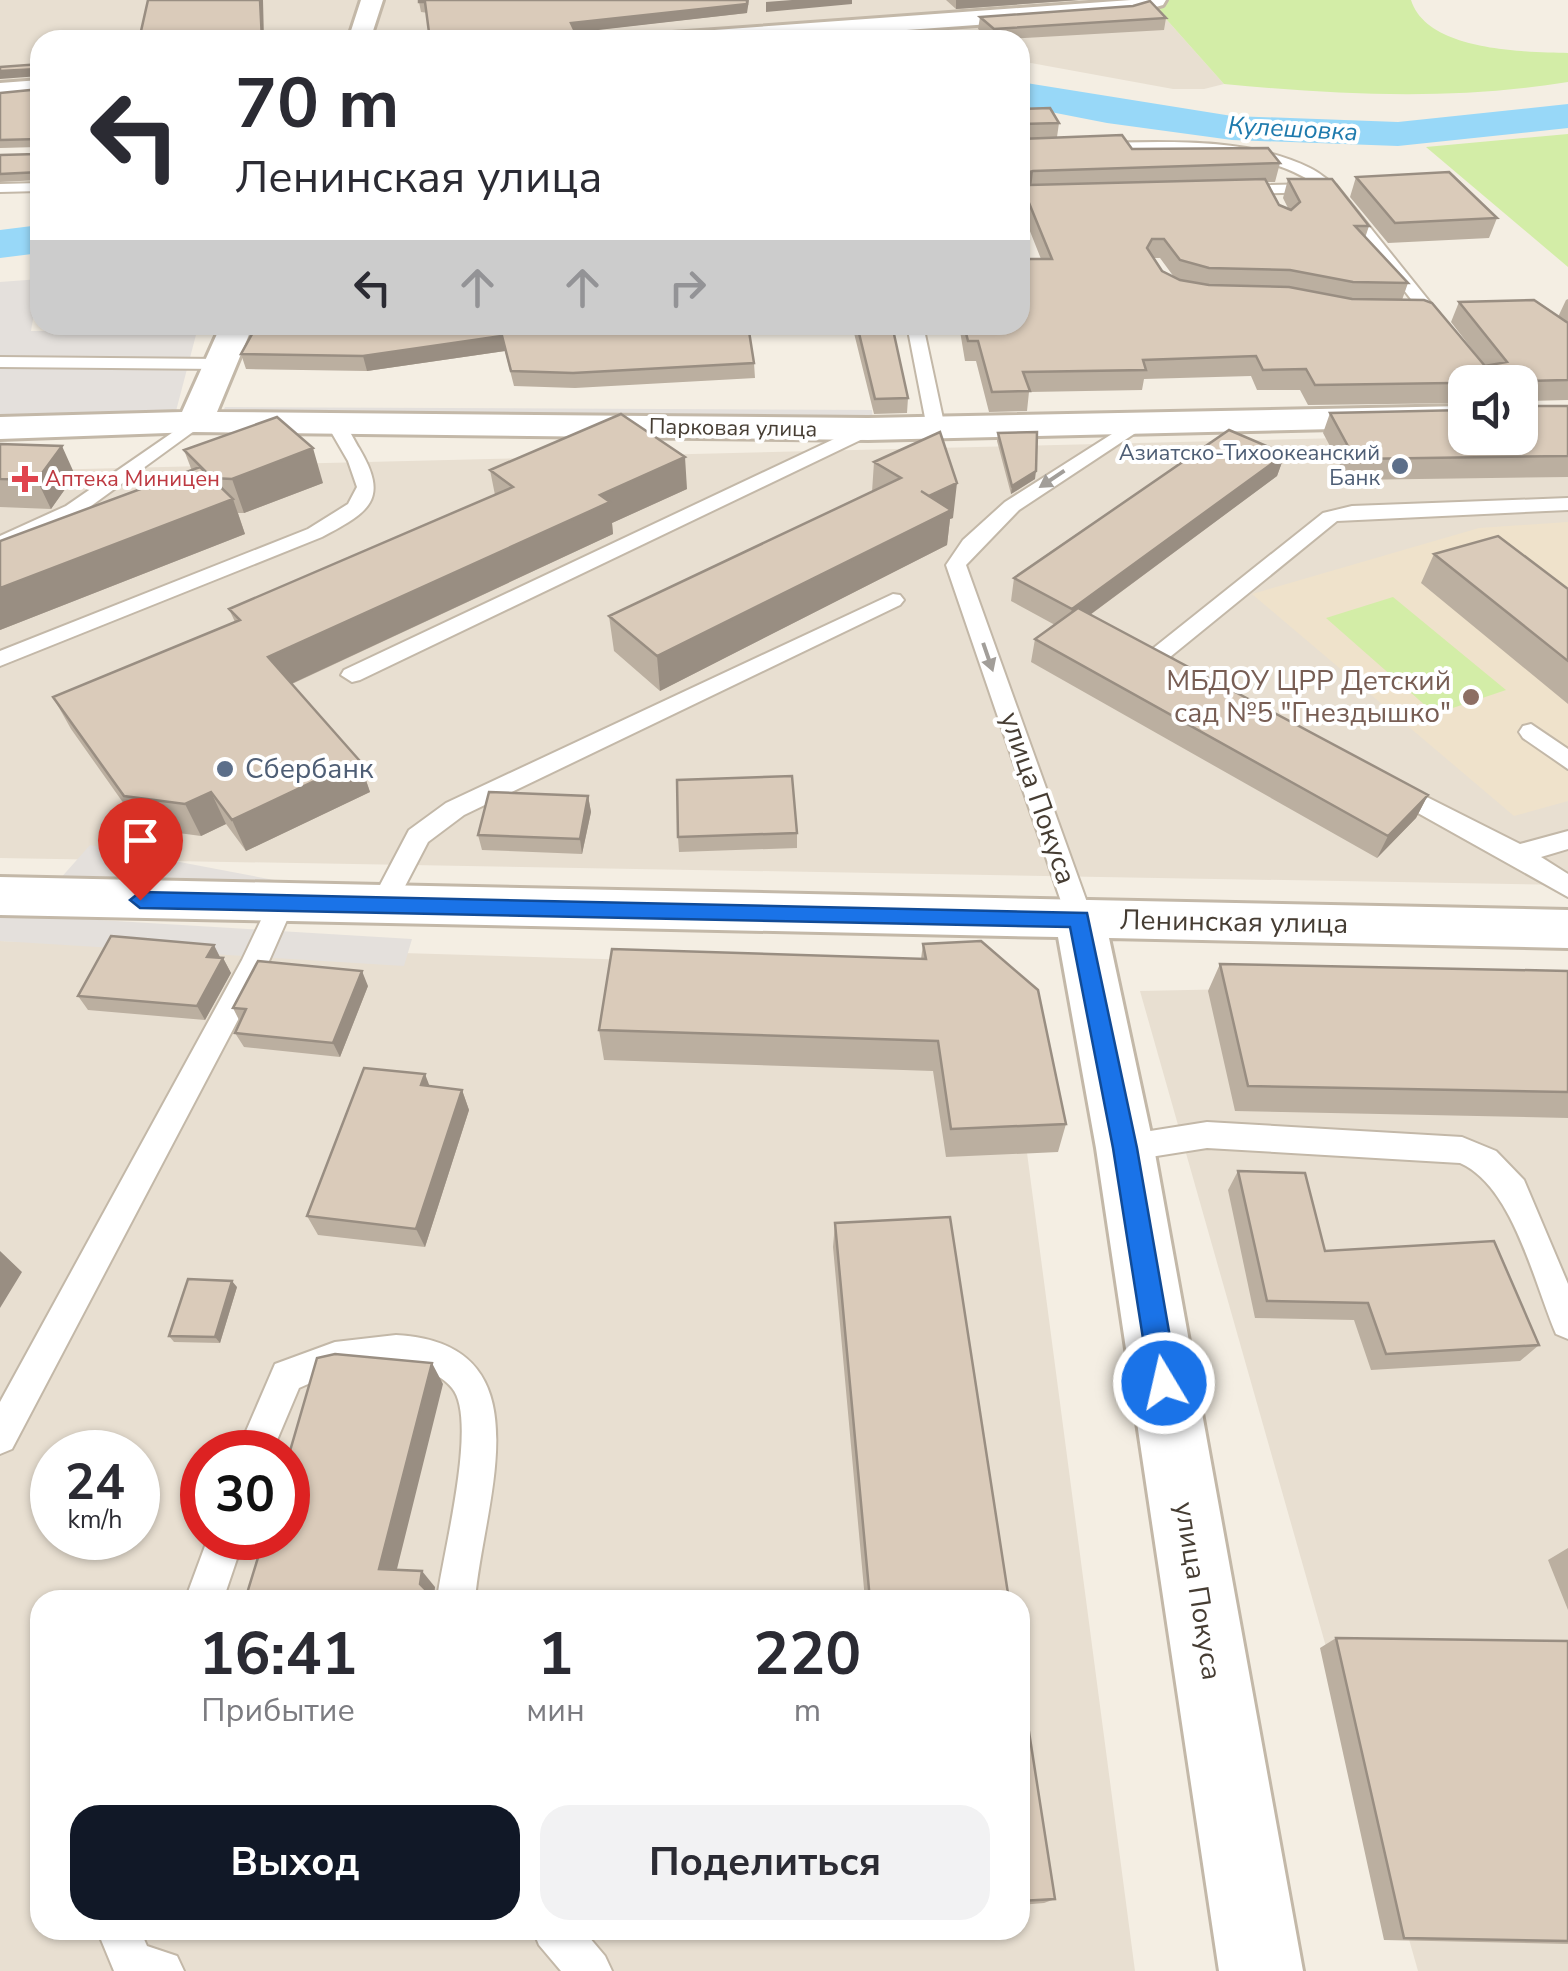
<!DOCTYPE html>
<html lang="ru">
<head>
<meta charset="utf-8">
<style>
	:root { --surface:#fff; --page:#f2f2f3; --text:#2b2b33; --muted:#7c7c81; --accent:#111827 }
	body { margin:0; font-family:"Nunito Sans",sans-serif; background:var(--page); color:var(--text); height:100vh; display:flex; flex-direction:column; font-size:38px; white-space:nowrap }
	* { box-sizing:border-box; margin:0 }
	p { font-size:32px; color:var(--muted) }
	.icon { flex:none; width:55px; height:55px; fill:none; stroke:currentColor; stroke-width:2; stroke-linecap:round; stroke-linejoin:round }
	.map { position:relative; flex:1; overflow:hidden }
	.panel { position:absolute; left:30px; top:1590px; width:1000px; height:350px; display:flex; flex-direction:column; background:var(--surface); border-radius:30px; box-shadow:0 2px 8px #0004 }
	.panel>* { flex:none }
	.banner { position:absolute; left:30px; top:30px; width:1000px; height:305px; border-radius:30px; box-shadow:0 2px 8px #0004; background:#fff; color:var(--text); overflow:hidden }
	.tools { position:absolute; left:1448px; top:365px; display:grid; gap:20px }
	.tools a { display:grid; place-items:center; width:90px; height:90px; border-radius:20px; background:var(--surface); box-shadow:0 2px 8px #0004; font-size:50px }
	.speed { position:absolute; left:30px; top:1430px; display:flex; gap:20px; font-size:50px; font-weight:700; text-align:center }
	.speed>* { display:grid; place-content:center; width:130px; height:130px; border-radius:50%; background:var(--surface); box-shadow:0 2px 8px #0004; line-height:1 }
	.speed small { font-size:25px; font-weight:400 }
	.speed .limit { border:15px solid #d22; background:#fff; color:#111 }
	.pin { position:absolute; display:grid; place-items:center; width:85px; height:85px; color:#fff; margin:-102px -42px; border-radius:50% 50% 50% 0; rotate:-45deg; box-shadow:0 0 10px #0007 }
	.pin .icon { rotate:45deg }
	.me { position:absolute; width:110px; margin:-55px; rotate:351deg; stroke-linejoin:round; filter:drop-shadow(0 0 8px #0008) }
	.turn { display:flex; align-items:center; gap:35px; height:210px; padding:0 40px; font-size:45px }
	.turn .icon { width:130px; height:130px; stroke-width:2.5 }
	.turn b { display:block; font-size:70px; line-height:85px }
	.lanes { display:flex; align-items:center; height:95px; padding:0 40px; background:#0003; justify-content:center; gap:50px; direction:ltr }
	.lanes .off { opacity:.35 }
	.eta { display:flex; justify-content:space-evenly; align-items:center; height:170px; text-align:center }
	.eta b { font-size:60px; font-weight:700; line-height:70px }
	.action { display:flex; gap:20px; margin-top:auto; padding:20px 40px }
	.action a { flex:1; height:115px; border-radius:30px; background:var(--accent); color:#fff; font-size:40px; font-weight:700; line-height:115px; text-align:center }
	.action a+a { background:var(--page); color:var(--text) }
	.map>svg:first-child { display:block }
	.residential { fill:#e8dfd1; fill-rule:evenodd }
	.education { fill:#efe2cb }
	.green { fill:#d3eda7 }
	.parking { fill:#e4e0dc }
	.lines { fill:none; stroke-linecap:round; stroke-linejoin:round }
	.river { fill:#98d8f8; fill-rule:evenodd }
	.service-casing { stroke:#c3b8a8; stroke-width:4 }
	.minor-casing { stroke:#c3b8a8; stroke-width:6 }
	.service { fill:#fff; fill-rule:evenodd }
	.minor { fill:#fff; fill-rule:evenodd }
	.wall { fill:#bbafa0; fill-rule:evenodd }
	.shaded-wall { fill:#998e82 }
	.building { fill:#dacbba; stroke:#998e82; stroke-width:2.5 }
	.oneway { fill:#a29e99 }
	.route { fill:#1a73e8; stroke:#114b97; stroke-width:2.5 }
	.service-dot { fill:#5c6f8a; stroke:#fff; stroke-width:4 }
	.health-dot { fill:#e0444e; stroke:#fff; stroke-width:4 }
	.education-dot { fill:#8d6e63; stroke:#fff; stroke-width:4 }
	.labels { text-anchor:middle; dominant-baseline:central; stroke-width:8; stroke-linejoin:round; paint-order:stroke }
	.far-street-label { font-size:22px; fill:#463d33; stroke:#fff }
	.far-service-label { font-size:22px; fill:#4e5e75; stroke:#fff; text-anchor:end }
	.far-health-label { font-size:22px; fill:#be3a42; stroke:#fff; text-anchor:start }
	.far-water-label { font-size:25px; font-style:italic; fill:#1e7aad; stroke:#fff }
	.education-label { font-size:28px; fill:#785e54; stroke:#fff; text-anchor:end }
	.service-label { font-size:28px; fill:#4e5e75; stroke:#fff; text-anchor:start }
	.street-label { font-size:28px; fill:#463d33; stroke:#fff }
</style>
</head>
<body>
<div class="map">
<svg width="1568" height="1971" viewBox="0 0 1568 1971">
	<rect width="100%" height="100%" fill="#f4eee3"/>
	<path class="residential" d="M0,0h1160l-1,11 65,73 -20,5h-31l-153,-28v-21h-980v105l-40,3z
		M1568,433v452l-1568,-27v-387l1465,-36 55,3z
		M0,941l1003,30 132,1000h-1135zM52,1452h86v86h-86zM202,1452h86v86h-86zM40,1600h980v330h-980z
		M1568,982v989h-150l-278,-980z"/>
	<path class="education" d="M1568,522v279l-54,15 -262,-222 227,-66z"/>
	<path class="green" d="M1160,0h251c16,51 112,52 157,53v29c-115,19 -228,13 -344,2l-65,-73z
		M1568,134v133l-142,-120z
		M1393,597l113,93 -71,24 -109,-96z"/>
	<path class="parking" d="M40,279l-9,52h166l-21,80 -176,6v-135z
		M225,407l647,3 1,11 -653,-4z
		M90,845l221,42 -260,2z
		M0,914l412,25 -8,27 -404,-25z"/>
	<g class="lines">
		<path class="river" d="M1020,82l212,34 166,6 170,-18v24l-170,18 -166,-6 -125,-17 -87,-17z
			M40,225v28l-40,5v-28z"/>
		<defs>
			<path id="service" d="M1092,143c69,-1 154,-7 218,25 9,4 17,12 26,17l158,197h-18l-149,-190 -95,2 -7,-4 7,-4 83,-2c-71,-49 -211,-34 -295,-30v-8z
				M40,183v8l-40,1v-8z
				M907,325h16l22,103 -3,4h-12l-3,-4z
				M0,357l220,2 9,5 -9,5 -220,-2z
				M195,417l6,1v8l-121,88 -80,36v-14l66,-30z
				M335,418c12,4 17,19 24,30 31,52 10,64 -37,89l-322,129v-15l308,-122 40,-25 9,-17 -9,-26 -22,-38z
				M1134,420l9,6 -3,4 -121,80 -53,55 127,354 -4,7h-18l-4,-7 -121,-354 17,-25 42,-38z
				M868,423l7,2v8l-515,247 -8,2 -11,-7 3,-5z
				M1568,498v12l-231,11 -167,136 24,19 -3,5h-16l-27,-20 3,-11 172,-137 29,-7z
				M893,594l7,1 4,5 -4,5 -436,210 -36,27 -37,71h-18l-4,-7 40,-76 37,-27z
				M1531,724l37,25v20l-45,-31 -4,-6 4,-6z
				M1393,780l127,64 48,-13v18l-27,8 27,17v23l-184,-103 -3,-6 3,-6z
				M281,894l9,3 4,7 -25,57 -257,488 -12,5v-52l242,-442 30,-63z
				M1207,1122l255,15 34,14 28,29 44,104v55l-12,-5c-22,-51 -43,-148 -96,-171l-253,-15 -82,13 -11,-4 -4,-9 4,-9 11,-4z
				M396,1335c154,8 87,167 79,265h-38c5,-44 42,-180 15,-212 -12,-15 -30,-19 -48,-20 -37,-3 -71,4 -105,20l-27,64h-35l38,-88 60,-22z
				M208,1538h36l-21,62h-38z
				M97,1930h43l7,16 30,10 7,15h-70z
				M533,1930h50l22,26 7,15h-51l-22,-26z"/>
			<path id="minor" d="M361,0h22l-13,40h-22z
				M1131,0h35l-3,5 -32,9 -364,26h-106l11,-7z
				M40,80v14l-40,3v-14z
				M221,325h32l-36,87 651,6 597,-12v20l-597,14 -673,-8 -195,7v-22l182,-5z
				M0,877l1568,33v38l-459,-10 45,210 149,823h-84l-123,-823 -38,-211 -1058,-22z"/>
		</defs>
		<use href="#service" class="service-casing"/>
		<use href="#minor" class="minor-casing"/>
		<use href="#service" class="service"/>
		<use href="#minor" class="minor"/>
	</g>
	<path class="wall" d="M946,0h133l-123,9z
		M419,2l328,11 -171,19 -155,-20z
		M980,17l186,1 -2,12 -172,10 -14,-11z
		M40,85v95l-40,2v-27l37,-1 1,-7 -38,1v-55l40,-4z
		M1020,109l39,14 -2,14 75,12 148,14 -5,19h-9l13,23 10,5 -6,-12 5,-19 81,47 -4,12 43,45 -6,17 83,66 -34,-44 8,-20 99,15 8,-17 2,-1v101l-41,1v5h41v71l-220,3 -25,-47 7,-20 135,25 55,-56h-55v21l-157,2 -8,-15h-43l-6,-14 -107,3 -2,11 -113,2 -2,19 -38,1 -13,-51h-11l-6,-36h61l21,-66 -21,-53zM1154,258h6l14,19 -12,-6z
		M1356,177l141,41 -8,20 -101,5 -38,-46z
		M257,325l497,38 1,15 -180,10 -61,-2 -9,-35 -138,20 -121,-2 -5,-15z
		M852,325h43l-1,9 14,64 -1,15 -33,1z
		M940,432l13,86 -3,1 -3,26 -287,146 -46,-40 -5,-35 263,-124 2,-30z
		M998,433l37,46 -24,15 -14,-53z
		M0,444l75,31 -24,34 -51,-2z
		M184,450l139,33 -79,30h-6l7,21 -245,96v-89l192,-70z
		M1285,454l-8,22 -187,139 338,180 -12,23 -39,40 -346,-196 4,-23 20,-14 -44,-24 3,-23z
		M490,470l197,19 -75,34 1,11 -321,150 67,76 11,32 -124,59 -20,-27 -25,12 -60,-8 -70,-99 -18,-32 182,-75 -6,-13 266,-114z
		M1434,554l134,35v115l-147,-121z
		M588,796l3,16 -9,42 -100,-4 -4,-15z
		M797,833v15l-118,4 -1,-15z
		M923,944l143,180 -8,28 -112,5 -13,-86 -329,-11 -5,-30 322,-71z
		M221,958h2l8,15 -26,47 -117,-10 -10,-14z
		M1220,964l348,7v147l-333,-7 -27,-120z
		M368,986l-28,71 -96,-10 -9,-14 5,-11 -7,-14z
		M462,1090l7,20 -44,137 -107,-12 -11,-19z
		M1238,1171l87,80 214,94 -19,16 -149,9 -17,-50 -99,-2 -27,-128z
		M835,1223l174,377h-144l-32,-353z
		M237,1287l-17,56 -46,-1 -5,-6z
		M1568,1548v62l-20,-50z
		M1336,1638l232,3v303l-184,-4 -64,-292z
		M1020,1674l35,225 -11,4 -24,2z"/>
	<path class="shaded-wall" d="M260,0h3l1,40h-2z
		M749,0l-2,13 -175,20 -1,-10z
		M792,0h60v4l-86,8v-10z
		M956,0h123l-123,9z
		M37,69l3,7 -40,3v-8z
		M1033,171l-2,18 -8,3 3,-19z
		M502,336l3,15 -138,20 -4,-15z
		M62,446l13,29 -24,34 -14,-29z
		M313,448l10,35 -79,30 -12,-34z
		M1285,454l-8,22 -209,155 4,-22z
		M685,457l2,32 -75,34 1,11 -333,155 -12,-32 332,-162z
		M1036,471l-1,8 -24,15 1,-8z
		M957,483l-4,35 -3,1 -3,26 -287,146 -3,-35 272,-160z
		M233,499l12,35 -245,96v-42z
		M359,760l11,32 -124,59 -14,-31z
		M211,792l15,32 -25,12 -16,-32z
		M1428,795l-12,23 -39,40 11,-22z
		M588,796l3,16 -9,42 -2,-15z
		M214,945l7,14 -14,-2z
		M223,958l8,15 -26,47 -8,-14z
		M362,971l6,15 -28,71 -7,-14z
		M425,1074l8,21 -12,-10z
		M462,1090l7,20 -44,137 -9,-18z
		M0,1251l22,21 -22,36z
		M232,1281l5,6 -17,56 -5,-6z
		M432,1363l11,21 -50,201 -14,-16z
		M422,1571l13,16 -1,13h-12l-2,-16z"/>
	<path class="building" d="M148,0h112l2,40h-123z
		M419,0h328v4l-176,19 8,17h-149l-5,-38h-6z
		M1150,1l16,17 -172,11 -14,-12 153,-11z
		M40,64v8l-3,-3 -37,2v-4z
		M40,85v87l-40,2v-19l37,-1 2,-15 -39,1v-47l40,-4z
		M1050,108l9,15 -37,1 -2,13v-28z
		M1122,135l10,14 136,-1 12,15 -247,8 -7,2 -1,9 4,3 236,-6 14,26 12,5 9,-8 -12,-23h44l37,47h-14l53,57 -55,-1 -63,-12 -81,-2 -29,-8 -16,-21h-12l-5,9 15,23 18,9 29,5 80,2 63,12 72,1 8,3 53,63 22,-4 -48,-60 75,-2 34,23v57l-42,1 1,25h41v50l-213,3 -25,-46 135,-3v28h55v-56l-205,3 -9,-16 -43,1 -7,-14 -113,4 3,10 -123,2 7,19 -38,1 -14,-51h-10l-4,-16h56v-66h32l-32,-78v-42z
		M1449,172l48,46 -102,5 -39,-46z
		M257,325h491l6,38 -181,10 -62,-2 -9,-35 -139,20 -122,-2z
		M857,325h35l16,73 -33,1z
		M621,414l64,43 -85,38 10,7 -342,155 91,103 -127,60 -21,-28 -26,12 -61,-8 -71,-99 187,-77 -11,-11 284,-122 -23,-17z
		M277,417l36,31 -81,31 -20,-1 -28,-28z
		M1229,430l56,24 -213,155 -58,-31z
		M940,432l17,51 -28,13 -8,-5 30,19 -294,146 -48,-40 292,-138 -27,-16z
		M1037,432l-1,39 -24,15 -14,-53z
		M0,444l62,2 -25,34 -37,-1z
		M200,467l33,32 -233,89v-47z
		M1498,536l70,53v72l-134,-107z
		M1078,608l350,187 -40,41 -353,-197z
		M792,776l5,57 -119,4 -1,-57z
		M489,792l99,4 -8,43 -102,-4z
		M111,936l103,9 -7,12 16,1 -26,48 -119,-10z
		M981,941l57,49 28,134 -115,5 -13,-88 -339,-11 13,-81 314,10 -3,-15z
		M258,961l104,10 -29,72 -98,-10 11,-24 -13,-1z
		M1220,964l348,7v121l-320,-6z
		M364,1068l61,6 -4,11 41,5 -46,139 -109,-13z
		M1238,1171l67,2 20,78 169,-10 45,104 -153,9 -18,-51 -101,-2z
		M950,1217l59,383h-139l-35,-377z
		M188,1279l44,2 -17,56 -46,-1z
		M335,1354l97,9 -53,206 43,2 -2,13 5,5 -3,11h-177l19,-62h24v-80l29,-100z
		M1336,1638l232,3v300l-164,-3z
		M1020,1674l35,225 -35,2z"/>
	<defs><path id="oneway-solid" d="M-6-.8H1V-3.2L6.5 0L1 3.2V.8H-6Z" transform="scale(2.5)"/></defs>
	<g class="oneway">
		<use href="#oneway-solid" transform="translate(1052 479) rotate(146)"/>
		<use href="#oneway-solid" transform="translate(988 657) rotate(71)"/>
	</g>
	<path class="route" d="M140,892l947,21 50,235 41,235 -4,10 -10,4 -10,-4 -4,-10 -37,-235 -43,-221 -930,-19 -10,-8z"/>
	<g class="service-dot">
		<circle cx="1400" cy="466" r="10"/>
		<circle cx="225" cy="769" r="10"/>
	</g>
	<path class="health-dot" d="M20 464h10v10h10v10h-10v10h-10v-10h-10v-10h10z"/>
	<circle class="education-dot" cx="1471" cy="697" r="10"/>
	<g class="labels">
		<g class="far-street-label">
			<text transform="translate(733 428) rotate(1)">Парковая улица</text>
		</g>
		<g class="far-service-label">
			<text x="1380" y="453">Азиатско-Тихоокеанский<tspan x="1380" dy="25">Банк</tspan></text>
		</g>
		<g class="far-health-label">
			<text x="45" y="479">Аптека Миницен</text>
		</g>
		<g class="far-water-label">
			<text transform="translate(1293 129) rotate(3)">Кулешовка</text>
		</g>
		<g class="education-label">
			<text x="1451" y="681">МБДОУ ЦРР Детский<tspan x="1451" dy="32">сад №5 "Гнездышко"</tspan></text>
		</g>
		<g class="service-label">
			<text x="245" y="769">Сбербанк</text>
		</g>
		<g class="street-label">
			<text transform="translate(1038 798) rotate(71)">улица Покуса</text>
			<text transform="translate(1234 922) rotate(1)">Ленинская улица</text>
			<text transform="translate(1198 1591) rotate(81)">улица Покуса</text>
		</g>
	</g>
</svg>
<div class="tools">
<a><svg class="icon" aria-label="sound" viewBox="0 0 24 24"><path d="M4 9h4l5-4v14l-5-4H4zM17 9q2 3 0 6"/></svg></a>
</div>
<div class="speed"><div>24<small>km/h</small></div><div class="limit">30</div></div>
<div class="pin" style="left:140px;top:900px;background:#d93025"><svg class="icon" aria-label="arrive" viewBox="0 0 24 24"><path d="M6 21V4h12l-3 4 3 4H6"/></svg></div>
<svg class="me" style="left:1164px;top:1383px" viewBox="-20 -20 40 40"><circle r="17" fill="#1a73e8" stroke="#fff" stroke-width="3"/><path d="M0-11L8 9 0 5-8 9z" fill="#fff"/></svg>
<div class="banner">
<div class="turn"><svg class="icon" aria-label="left" viewBox="0 0 24 24"><path d="M17 20v-9H6M10 6l-5 5 5 5"/></svg><div><b>70 m</b>Ленинская улица</div></div>
<div class="lanes"><svg class="icon" aria-label="left" viewBox="0 0 24 24"><path d="M17 20v-9H6M10 6l-5 5 5 5"/></svg><svg class="icon off" aria-label="ahead" viewBox="0 0 24 24"><path d="M12 20V5M6 11l6-6 6 6"/></svg><svg class="icon off" aria-label="ahead" viewBox="0 0 24 24"><path d="M12 20V5M6 11l6-6 6 6"/></svg><svg class="icon off" aria-label="right" viewBox="0 0 24 24"><path d="M7 20v-9h11M14 6l5 5-5 5"/></svg></div>
</div>
<section class="panel">
<div class="eta">
<div><b>16:41</b><p>Прибытие</p></div>
<div><b>1</b><p>мин</p></div>
<div><b>220</b><p>m</p></div>
</div>
<div class="action"><a>Выход</a><a>Поделиться</a></div>
</section>
</div>
</body>
</html>
